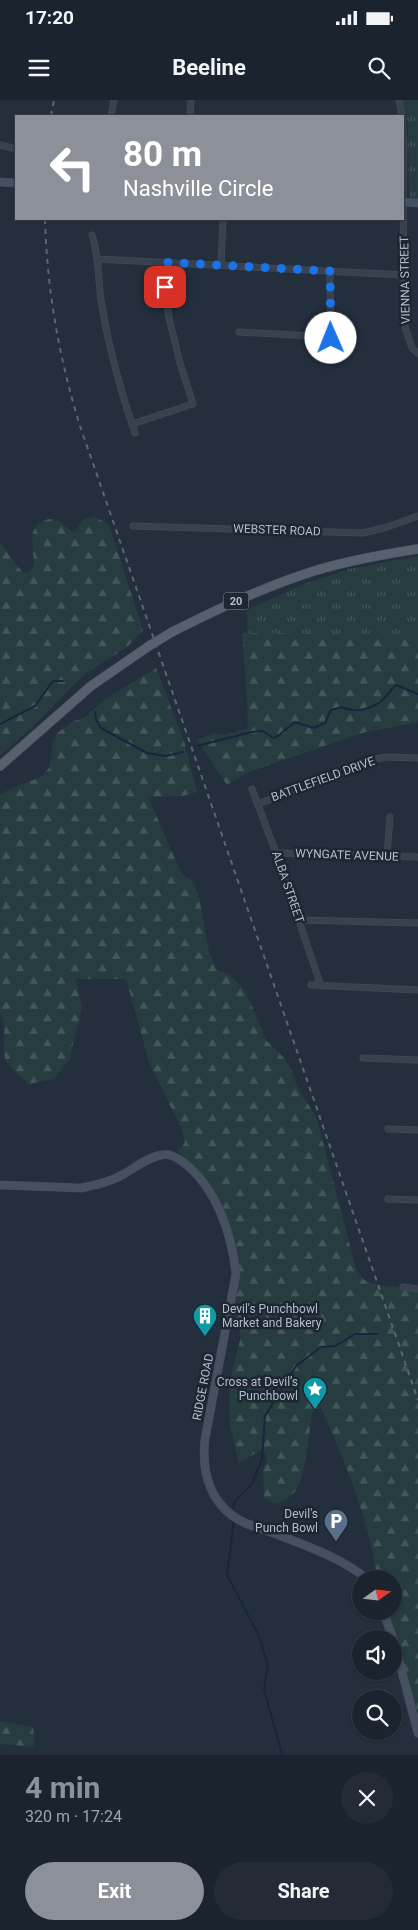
<!DOCTYPE html>
<html lang="en">
<head>
<meta charset="utf-8">
<style>
	:root { --surface:#1b232e; --page:#242b36; --text:#f1f3f6; --muted:#a0a4aa; --line:#39404a; --accent:#8c9099 }
	body { margin:0; font-family:Roboto,sans-serif; background:var(--page); color:var(--text); height:100vh; display:flex; flex-direction:column; font-size:19px; white-space:nowrap }
	* { box-sizing:border-box; margin:0 }
	p { font-size:16px; color:var(--muted) }
	.icon { flex:none; width:28px; height:28px; fill:none; stroke:currentColor; stroke-width:2; stroke-linecap:round; stroke-linejoin:round }
	.map { position:relative; height:1655px; overflow:hidden }
	.panel { display:flex; flex-direction:column; background:var(--surface); flex:1 }
	.panel>* { flex:none }
	.guide { position:absolute; left:15px; top:15px; width:389px; height:105px; border-radius:0px; box-shadow:0 1px 4px #0004,0 0 0 1px var(--line); background:#8c9099; color:#fff; overflow:hidden }
	.needle { width:32px; rotate:75deg }
	.tools { position:absolute; left:352px; top:1470px; display:grid; gap:10px }
	.tools a { display:grid; place-items:center; width:50px; height:50px; border-radius:50%; background:var(--surface); box-shadow:0 1px 4px #0004,0 0 0 1px var(--line); font-size:25px }
	.pin { position:absolute; display:grid; place-items:center; width:42px; height:42px; color:#fff; margin:-21px; border-radius:10px; box-shadow:0 2px 8px #0006 }
	.me { position:absolute; width:55px; margin:-28px; rotate:359deg; stroke-linejoin:round; filter:drop-shadow(0 0 4px #0008) }
	.turn { display:flex; align-items:center; gap:18px; height:105px; padding:0 25px; font-size:22px }
	.turn .icon { width:65px; height:65px; stroke-width:2.5 }
	.turn b { display:block; font-size:35px; line-height:42px }
	.round { display:grid; place-items:center; flex:none; width:52px; height:52px; border-radius:26px; background:var(--page) }
	.overview { display:flex; align-items:center; justify-content:space-between; height:85px; padding:0 25px }
	h1 { font-size:30px; font-weight:700; line-height:38px; color:var(--accent) }
	.action { display:flex; gap:10px; margin-top:auto; padding:10px 25px }
	.action a { flex:1; height:58px; border-radius:30px; background:var(--accent); color:#fff; font-size:20px; font-weight:700; line-height:58px; text-align:center }
	.action a+a { background:var(--page); color:var(--text) }
	.status { display:flex; justify-content:space-between; align-items:center; height:35px; padding:0 25px; background:var(--surface); direction:ltr }
	.status svg { height:14px; fill:currentColor }
	header { display:flex; justify-content:space-between; align-items:center; height:65px; padding:0 25px; background:var(--surface); font-size:22px; font-weight:700 }
	.map>svg:first-child { display:block }
	.grass { fill:url(#grass-tufts) }
	.forest { fill:url(#forest-firs) }
	.lines { fill:none; stroke-linecap:round; stroke-linejoin:round }
	.stream { stroke:#17263c; stroke-width:2 }
	.street-casing { stroke:#414a57; stroke-width:7 }
	.secondary-casing { stroke:#414a57; stroke-width:9 }
	.primary-casing { stroke:#414a57; stroke-width:10 }
	.street { stroke:#38414e; stroke-width:5.5 }
	.secondary { stroke:#465061; stroke-width:8 }
	.primary { stroke:#56606e; stroke-width:9 }
	.rail { stroke:#5a6575; stroke-width:2; stroke-dasharray:5 5; stroke-linecap:butt }
	.primary-bridge-casing { stroke:#414a57; stroke-width:10; stroke-linecap:butt }
	.primary-bridge { stroke:#56606e; stroke-width:9 }
	.route { stroke:#1a73e8; stroke-width:9; stroke-dasharray:0 16.2 }
	.labels { text-anchor:middle; dominant-baseline:central; stroke-width:5; stroke-linejoin:round; paint-order:stroke }
	.shield { fill:#1d2633; stroke:#878f9c; stroke-width:1 }
	.shield-label { font-size:11px; font-weight:bold; fill:#b4bcc9 }
	.street-label { font-size:12px; fill:#b4bcc9; stroke:#1d2633 }
	.poi-label { font-size:12px; fill:#b4bcc9; stroke:#1d2633; text-anchor:end }
</style>
</head>
<body>
<div class="status"><b>17:20</b><svg viewBox="0 0 49 12"><path d="M0 12V9h3v3zM5 12V6h3v6zM10 12V3h3v9zM15 12V0h3v12zM26 1h20v11H26zM47 4h2v5h-2z"/></svg></div>
<header><svg class="icon" aria-label="menu" viewBox="0 0 24 24"><path d="M4 6h16M4 12h16M4 18h16"/></svg>Beeline<svg class="icon" aria-label="search" viewBox="0 0 24 24"><circle cx="10" cy="10" r="6"/><path d="M15 15l6 6"/></svg></header>
<div class="map">
<svg width="418" height="1655" viewBox="0 0 418 1655">
	<defs>
		<pattern id="grass-tufts" width="24" height="20" patternUnits="userSpaceOnUse" patternTransform="scale(1.25)"><rect width="24" height="20" fill="#263c3f"/><path d="M3 7l-1-3M5 7V3M7 7l1-3M15 17l-1-3M17 17v-4M19 17l1-3" fill="none" stroke="#435659"/></pattern>
		<pattern id="forest-firs" width="22" height="20" patternUnits="userSpaceOnUse" patternTransform="scale(1.25)"><rect width="22" height="20" fill="#263c3f"/><path d="M5 1l3.5 6h-7zM16 11l3.5 6h-7z" fill="#435659"/></pattern>
	</defs>
	<rect width="100%" height="100%" fill="#242f3e"/>
	<path class="grass" d="M401,0h17v99l-9,-1 -1,-70z
		M418,456v166l-53,10 -117,40 -1,-162 57,-26 45,-15z"/>
	<path class="forest" d="M94,416l15,9 34,105 -16,17 -42,27 -53,53 -32,29v-214l22,30 6,1 6,-8c0,-8 -3,-26 -1,-33 3,-8 14,-15 22,-13 8,3 12,12 20,13l8,-12z
		M242,533l176,1v88l-53,10 -117,40 -21,13 -30,-45 17,-7 11,2 24,-7z
		M156,568l28,73 13,51 -15,4 -34,1 34,77 10,7 7,15 10,56 8,18 14,6 14,14 22,51 17,17 7,11 5,15 21,35 37,142c2,6 4,13 9,18 8,7 43,9 55,10v438l-35,-116h11v-32h-17c-5,-44 -24,-96 -41,-137 -5,-12 -11,-23 -15,-35l-9,6c-3,19 -6,59 -15,75 -4,9 -14,13 -22,16l-11,-6 -1,-26 4,-14 -4,-9 -24,14 -9,-37 -1,-42 12,-48 -9,-22 7,-44 -16,-60 -17,-32 -29,-27 5,-4 3,-5 -4,-14 -32,-66 -23,-83h-50l6,29 -13,52 -15,19 -25,5c-7,-7 -18,-15 -23,-23 -6,-14 3,-34 -6,-48v-218l8,-5 33,-13 8,-9 4,-24 4,-11 17,-12 10,-3 21,-19z
		M0,1621l33,6 2,20 -35,-3z"/>
	<g class="lines">
		<path class="stream" d="M95,612l1,7 5,9 46,25 19,3 17,-4
			M0,624l35,-18 18,-25h10
			M197,646l55,-14 11,-1 10,7 5,-2 17,-14 19,6 11,-5 6,-13 11,-3c12,6 27,3 38,-5 6,-4 10,-12 16,-17l22,9
			M233,1407l2,-6 17,-17 10,-25 3,-43 31,-50 25,-19 14,-1 20,-12h22
			M234,1420l-7,55 32,61 9,29 -4,24 18,66"/>
		<defs>
			<path id="street" d="M399,0l3,16
				M111,16l3,-16
				M190,16l1,-16
				M402,17l2,29 -1,56 2,125 7,21 6,5
				M0,45l16,4
				M92,135c7,21 6,43 9,65 7,45 19,89 34,133
				M97,159l307,16
				M221,165l2,-46
				M330,171l1,79
				M239,232l92,5
				M132,324l61,-20 -13,-41 -11,-45 -8,-56
				M133,426l230,7 24,-6 31,-11
				M252,689l24,64 45,133
				M258,704l118,-45 11,-2 31,1
				M276,753l142,4
				M387,755l3,-38
				M299,820l119,3
				M311,885l107,5
				M363,958l55,2
				M388,1029l30,1
				M388,1099l30,1
				M403,1187l15,2"/>
			<path id="secondary" d="M0,82l16,1
				M402,102l16,1
				M0,1085l81,3c15,-3 29,-6 43,-14 12,-7 24,-17 38,-19 8,-2 15,3 21,7 33,25 49,72 53,112l-31,165c-4,35 6,68 40,84 12,5 25,8 36,13 29,11 62,23 86,43
				M383,1511l10,28
				M394,1541l24,92"/>
			<path id="primary" d="M172,532c42,-21 85,-42 130,-57 37,-13 77,-20 116,-26
				M0,666l91,-80 58,-40"/>
		</defs>
		<use href="#street" class="street-casing"/>
		<use href="#secondary" class="secondary-casing"/>
		<use href="#primary" class="primary-casing"/>
		<use href="#street" class="street"/>
		<use href="#secondary" class="secondary"/>
		<use href="#primary" class="primary"/>
		<path class="rail" d="M51,16l3,-16
			M45,119c2,71 14,139 35,207l338,974"/>
		<defs>
			<path id="primary-bridge" d="M149,546l23,-14"/>
		</defs>
		<use href="#primary-bridge" class="primary-bridge-casing"/>
		<use href="#primary-bridge" class="primary-bridge"/>
	</g>
	<g class="lines">
		<path class="route" d="M165,187l-4,-25 169,9 1,67"/>
	</g>
	<defs>
		<symbol id="building-pin" viewBox="-11 -11 22 30"><path d="M0 17L-7.5 6A9.5 9.5 0 1 1 7.5 6Z" fill="#0f9aa8" stroke="#1d2633"/><path d="M-4-6H4V6H1V3H-1V6H-4ZM-2.5-4.3h1.7v1.8h-1.7ZM.8-4.3h1.7v1.8H.8ZM-2.5-1h1.7V.8h-1.7ZM.8-1h1.7V.8H.8Z" fill="#fff"/></symbol>
		<symbol id="sight-pin" viewBox="-11 -11 22 30"><path d="M0 17L-7.5 6A9.5 9.5 0 1 1 7.5 6Z" fill="#0f9aa8" stroke="#1d2633"/><path d="M0-6L1.8-2.2L6-1.7L2.9 1.2L3.7 5.4L0 3.3L-3.7 5.4L-2.9 1.2L-6-1.7L-1.8-2.2Z" fill="#fff"/></symbol>
		<symbol id="parking-pin" viewBox="-11 -11 22 30"><path d="M0 17L-7.5 6A9.5 9.5 0 1 1 7.5 6Z" fill="#5c6f8a" stroke="#1d2633"/><path d="M-3.5-5.5H1a3.5 3.5 0 0 1 0 7H-1V5.5H-3.5ZM-1-3.4V-.6H.8a1.4 1.4 0 0 0 0-2.8Z" fill="#fff"/></symbol>
	</defs>
	<g fill-rule="evenodd">
		<use href="#building-pin" x="191" y="1202" width="28" height="38"/>
		<use href="#sight-pin" x="301" y="1275" width="28" height="38"/>
		<use href="#parking-pin" x="322" y="1407" width="28" height="38"/>
	</g>
	<g class="labels">
		<rect class="shield" x="223.5" y="492.5" width="25" height="17" rx="4"/>
		<g class="shield-label">
			<text x="236" y="501">20</text>
		</g>
		<g class="street-label">
			<text transform="translate(405 180) rotate(-91)">VIENNA STREET</text>
			<text transform="translate(277 430) rotate(2)">WEBSTER ROAD</text>
			<text transform="translate(323 679) rotate(-20)">BATTLEFIELD DRIVE</text>
			<text transform="translate(347 755) rotate(2)">WYNGATE AVENUE</text>
			<text transform="translate(288 787) rotate(71)">ALBA STREET</text>
			<text transform="translate(203 1287) rotate(-79)">RIDGE ROAD</text>
		</g>
		<g class="poi-label">
			<text x="222" y="1209" text-anchor="start">Devil's Punchbowl<tspan x="222" dy="14">Market and Bakery</tspan></text>
			<text x="298" y="1282">Cross at Devil’s<tspan x="298" dy="14">Punchbowl</tspan></text>
			<text x="318" y="1414">Devil's<tspan x="318" dy="14">Punch Bowl</tspan></text>
		</g>
	</g>
</svg>
<div class="tools">
<a><svg class="needle" viewBox="-14 -14 28 28"><path d="M0-13l5 13h-10z" fill="#e53935"/><path d="M0 13l5-13h-10z" fill="#a0a4aa"/></svg></a>
<a><svg class="icon" aria-label="sound" viewBox="0 0 24 24"><path d="M4 9h4l5-4v14l-5-4H4zM17 9q2 3 0 6"/></svg></a>
<a><svg class="icon" aria-label="search" viewBox="0 0 24 24"><circle cx="10" cy="10" r="6"/><path d="M15 15l6 6"/></svg></a>
</div>
<div class="pin" style="left:165px;top:187px;background:#d93025"><svg class="icon" aria-label="arrive" viewBox="0 0 24 24"><path d="M6 21V4h12l-3 4 3 4H6"/></svg></div>
<svg class="me" style="left:331px;top:238px" viewBox="-20 -20 40 40"><circle r="19" fill="#fff"/><path d="M0-13L10 11 0 6-10 11z" fill="#1a73e8"/></svg>
<div class="guide">
<div class="turn"><svg class="icon" aria-label="left" viewBox="0 0 24 24"><path d="M17 20v-9H6M10 6l-5 5 5 5"/></svg><div><b>80 m</b>Nashville Circle</div></div>
</div>
</div>
<section class="panel">
<div class="overview"><div><h1>4 min</h1><p>320 m · 17:24</p></div><a class="round"><svg class="icon" aria-label="close" viewBox="0 0 24 24"><path d="M6 6l12 12M18 6L6 18"/></svg></a></div>
<div class="action"><a>Exit</a><a>Share</a></div>
</section>
</body>
</html>
